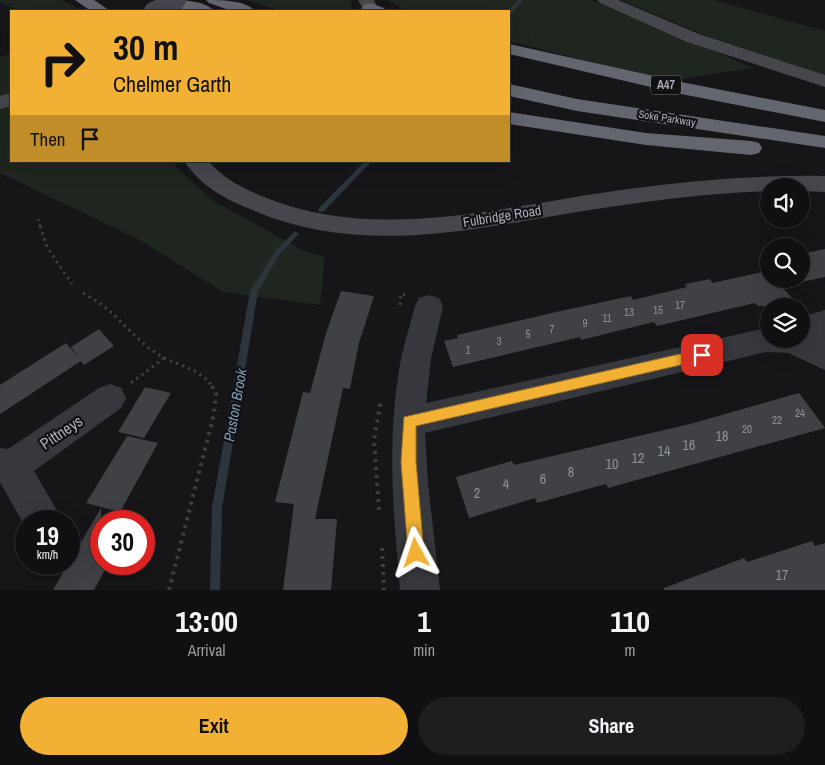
<!DOCTYPE html>
<html lang="en">
<head>
<meta charset="utf-8">
<style>
	:root { --surface:#101012; --page:#1e1e20; --text:#f1f3f6; --muted:#9c9d9f; --line:#303032; --accent:#f2b134 }
	body { margin:0; font-family:"Archivo Narrow",sans-serif; background:var(--page); color:var(--text); height:100vh; display:flex; flex-direction:column; font-size:19px; white-space:nowrap }
	* { box-sizing:border-box; margin:0 }
	p { font-size:16px; color:var(--muted) }
	.icon { flex:none; width:28px; height:28px; fill:none; stroke:currentColor; stroke-width:2; stroke-linecap:round; stroke-linejoin:round }
	.map { position:relative; height:590px; overflow:hidden }
	.panel { display:flex; flex-direction:column; background:var(--surface); flex:1 }
	.panel>* { flex:none }
	.guide { position:absolute; left:10px; top:10px; width:500px; height:152px; border-radius:0px; box-shadow:0 5px 20px #0002,0 0 0 1px var(--line); background:#f2b134; color:#111; overflow:hidden }
	.fabs { position:absolute; left:760px; top:178px; display:grid; gap:10px }
	.fabs a { display:grid; place-items:center; width:50px; height:50px; border-radius:50%; background:var(--surface); box-shadow:0 5px 20px #0002,0 0 0 1px var(--line); font-size:25px }
	.speed { position:absolute; left:15px; top:510px; display:flex; gap:10px; font-size:25px; font-weight:700; text-align:center }
	.speed>* { display:grid; place-content:center; width:65px; height:65px; border-radius:50%; background:var(--surface); box-shadow:0 5px 20px #0002,0 0 0 1px var(--line); line-height:1 }
	.speed small { font-size:12px; font-weight:400 }
	.speed .limit { border:8px solid #d22; background:#fff; color:#111 }
	.pin { position:absolute; display:grid; place-items:center; width:42px; height:42px; color:#fff; margin:-21px; border-radius:10px; box-shadow:0 2px 8px #0006 }
	.me { position:absolute; width:55px; margin:-28px; rotate:355deg; stroke-linejoin:round; filter:drop-shadow(0 0 4px #0008) }
	.turn { display:flex; align-items:center; gap:18px; height:105px; padding:0 20px; font-size:22px }
	.turn .icon { width:65px; height:65px; stroke-width:2.5 }
	.turn b { display:block; font-size:35px; line-height:42px }
	.then { display:flex; align-items:center; height:48px; padding:0 20px; background:#0003; gap:10px; font-size:19px }
	.eta { display:flex; justify-content:space-evenly; align-items:center; height:85px; text-align:center }
	.eta b { font-size:30px; font-weight:700; line-height:35px }
	.primary-button { display:flex; gap:10px; margin-top:auto; padding:10px 20px }
	.primary-button a { flex:1; height:58px; border-radius:30px; background:var(--accent); color:#111; font-size:20px; font-weight:700; line-height:58px; text-align:center }
	.primary-button a+a { background:var(--page); color:var(--text) }
	.map>svg:first-child { display:block }
	.green { fill:#1e261f }
	.lines { fill:none; stroke-linecap:round; stroke-linejoin:round }
	.stream { fill:#2c353c; fill-rule:evenodd }
	.building { fill:#404145 }
	.path-far2 { stroke:#3d3f44; stroke-width:2.5; stroke-dasharray:2 3; stroke-linecap:butt }
	.path-far1 { stroke:#3d3f44; stroke-width:3; stroke-dasharray:2.5 4; stroke-linecap:butt }
	.path { stroke:#3d3f44; stroke-width:4; stroke-dasharray:3 5; stroke-linecap:butt }
	.street { fill:#37383d; fill-rule:evenodd }
	.secondary { fill:#45474d; fill-rule:evenodd }
	.highway { fill:#63666e; fill-rule:evenodd }
	.secondary-bridge { stroke:#45474d; stroke-width:18 }
	.route { fill:#f2b134; stroke:#9d7322 }
	.labels { text-anchor:middle; dominant-baseline:central; stroke-width:4.5; stroke-linejoin:round; paint-order:stroke }
	.far-street-label { font-size:11px; fill:#a8adb8; stroke:#111113 }
	.number-label { font-size:11px; fill:#8e929b }
	.shield { fill:#111113; stroke:#7b7e86; stroke-width:1 }
	.shield-label { font-size:12px; font-weight:bold; fill:#a8adb8 }
	.street-label { font-size:14px; fill:#a8adb8; stroke:#111113 }
	.near-number-label { font-size:14px; fill:#8e929b }
	.water-label { font-size:15px; font-style:italic; fill:#7f9bb3; stroke:#111113 }
	.near-street-label { font-size:16px; fill:#a8adb8; stroke:#111113 }
</style>
</head>
<body>
<div class="map">
<svg width="825" height="590" viewBox="0 0 825 590">
	<rect width="100%" height="100%" fill="#161618"/>
	<path class="green" d="M0,0h63l19,11h-61l-21,-8z
		M245,0h106l1,9 -2,2h-68z
		M387,0h205l162,68 -89,13 -156,-40v-30h-102z
		M621,0h92l112,31v44l-116,-38z
		M11,52v42l-11,3v-39z
		M11,105v56h163l2,6 36,33 92,51 21,6 -5,48 -97,-13 -85,-53 -138,-66v-64z"/>
	<g class="lines">
		<path class="stream" d="M519,0h4l-12,14h-2l-1,-3z
			M365,161h7l-49,51h-4l-1,-2 1,-2z
			M294,232h2l3,2 -19,20 -22,37 -36,217 -2,82h-10l2,-82 38,-217 26,-41z"/>
	</g>
	<path class="building" d="M825,249v28l-24,5v-28z
		M768,271l1,8h6l24,27h-41l-3,-3 -98,23 -3,-4 -73,18 -1,-3 -127,30 -9,-26 14,-3 -1,-3 99,-23 75,-16 2,4 54,-13 -2,-3 25,-5 2,4z
		M341,291l33,5 -15,47 -9,46 -7,-1 -28,131h22l-6,71h-48l11,-86 -19,-2 28,-110 7,1 16,-60z
		M99,329l15,17 -30,19 -3,-4 -81,53v-29l66,-42 13,15 -8,-11z
		M145,387l26,6 -27,45 -26,-6z
		M799,393l26,35 -217,60 -2,-4 -69,19 -2,-5 -66,20 -13,-41 56,-16 2,4 176,-41z
		M127,436l31,7 -38,69 -34,-9z
		M101,508v56h7l-14,26h-41z
		M812,541l3,5 10,-3v47h-161v-2l80,-30 3,4z"/>
	<g class="lines">
		<path class="path-far2" d="M38,219l3,8"/>
		<path class="path-far1" d="M40,226l7,21 25,37
			M83,293c8,5 16,9 23,15 19,16 36,39 59,50 17,9 38,12 48,30
			M400,305l1,-11 6,1
			M131,383l33,-25"/>
		<path class="path" d="M379,510l-5,-70 7,-41
			M382,548l2,42
			M169,590l45,-176 2,-21 -4,-7"/>
		<path class="street" d="M429,295l10,3 4,8 -12,53 -5,44 340,-75h3v11h32v-8l7,-16 17,-5v60l-37,-17 -22,-1 -341,81 3,50 12,107h-40c-6,-71 -13,-143 -2,-213 3,-24 11,-48 17,-71l4,-8z
			M110,384l11,4 5,10 -5,10 -87,63 21,36 5,14h-34v7l-26,-46v-34l8,1 91,-61z"/>
		<path class="secondary" d="M358,0h16l4,8 -2,3h-17l3,-4z
			M597,0h21l81,34 126,41v12l-138,-45 -87,-39z
			M11,93v13l-11,3v-13z
			M184,161h24c16,18 34,27 56,36 116,48 247,7 365,-8 65,-9 130,-14 196,-13v16l-24,-1v-5h-32v5c-58,2 -116,9 -173,18 -117,18 -232,50 -346,0 -27,-11 -49,-23 -66,-48z"/>
		<path class="highway" d="M75,0h19l16,11h-19z
			M167,0c14,0 38,0 47,11 -13,1 -38,1 -47,-11z
			M206,0c14,0 40,0 49,11h-23l-23,-8z
			M370,3l14,5 2,3h-22l-2,-3 2,-3z
			M509,44l172,38 144,28v12l-144,-28 -172,-40z
			M509,84l68,15 248,37v12l-248,-37 -68,-15z
			M509,112l137,21 105,8 8,2 3,5 -3,5 -8,2 -105,-10 -137,-21z"/>
		<path class="secondary-bridge" d="M153,11l24,-11"/>
	</g>
	<path class="route" d="M702,349l7,6 -7,5 -286,66v36l8,91 -2,6 -6,2 -5,-2 -3,-6 -7,-91 3,-45z"/>
	<g class="labels">
		<g class="far-street-label">
			<text transform="translate(667 118) rotate(9)">Soke Parkway</text>
		</g>
		<g class="number-label">
			<text x="680" y="305">17</text>
			<text x="658" y="310">15</text>
			<text x="629" y="312">13</text>
			<text x="607" y="318">11</text>
			<text x="585" y="323">9</text>
			<text x="552" y="329">7</text>
			<text x="528" y="334">5</text>
			<text x="499" y="341">3</text>
			<text x="468" y="350">1</text>
			<text x="800" y="413">24</text>
			<text x="777" y="420">22</text>
			<text x="747" y="429">20</text>
		</g>
		<rect class="shield" x="651" y="75.5" width="30" height="19" rx="4"/>
		<g class="shield-label">
			<text x="666" y="85">A47</text>
		</g>
		<g class="street-label">
			<text transform="translate(502 216) rotate(-9)">Fulbridge Road</text>
		</g>
		<g class="near-number-label">
			<text x="722" y="436">18</text>
			<text x="689" y="445">16</text>
			<text x="664" y="451">14</text>
			<text x="638" y="458">12</text>
			<text x="612" y="464">10</text>
			<text x="571" y="472">8</text>
			<text x="543" y="479">6</text>
			<text x="506" y="484">4</text>
			<text x="477" y="493">2</text>
			<text x="782" y="575">17</text>
		</g>
		<g class="water-label">
			<text transform="translate(235 405) rotate(-80)">Paston Brook</text>
		</g>
		<g class="near-street-label">
			<text transform="translate(61 432) rotate(-34)">Pittneys</text>
		</g>
	</g>
</svg>
<div class="fabs">
<a><svg class="icon" aria-label="sound" viewBox="0 0 24 24"><path d="M4 9h4l5-4v14l-5-4H4zM17 9q2 3 0 6"/></svg></a>
<a><svg class="icon" aria-label="search" viewBox="0 0 24 24"><circle cx="10" cy="10" r="6"/><path d="M15 15l6 6"/></svg></a>
<a><svg class="icon" aria-label="layers" viewBox="0 0 24 24"><path d="M12 4l9 5-9 5-9-5zM3 14l9 5 9-5"/></svg></a>
</div>
<div class="speed"><div>19<small>km/h</small></div><div class="limit">30</div></div>
<div class="pin" style="left:702px;top:355px;background:#d93025"><svg class="icon" aria-label="arrive" viewBox="0 0 24 24"><path d="M6 21V4h12l-3 4 3 4H6"/></svg></div>
<svg class="me" style="left:416px;top:553px" viewBox="-20 -20 40 40"><path d="M0-17L14 15 0 8-14 15z" fill="#f2b134" stroke="#fff" stroke-width="4"/></svg>
<div class="guide">
<div class="turn"><svg class="icon" aria-label="right" viewBox="0 0 24 24"><path d="M7 20v-9h11M14 6l5 5-5 5"/></svg><div><b>30 m</b>Chelmer Garth</div></div>
<div class="then">Then<svg class="icon" aria-label="arrive" viewBox="0 0 24 24"><path d="M6 21V4h12l-3 4 3 4H6"/></svg></div>
</div>
</div>
<section class="panel">
<div class="eta">
<div><b>13:00</b><p>Arrival</p></div>
<div><b>1</b><p>min</p></div>
<div><b>110</b><p>m</p></div>
</div>
<div class="primary-button"><a>Exit</a><a>Share</a></div>
</section>
</body>
</html>
